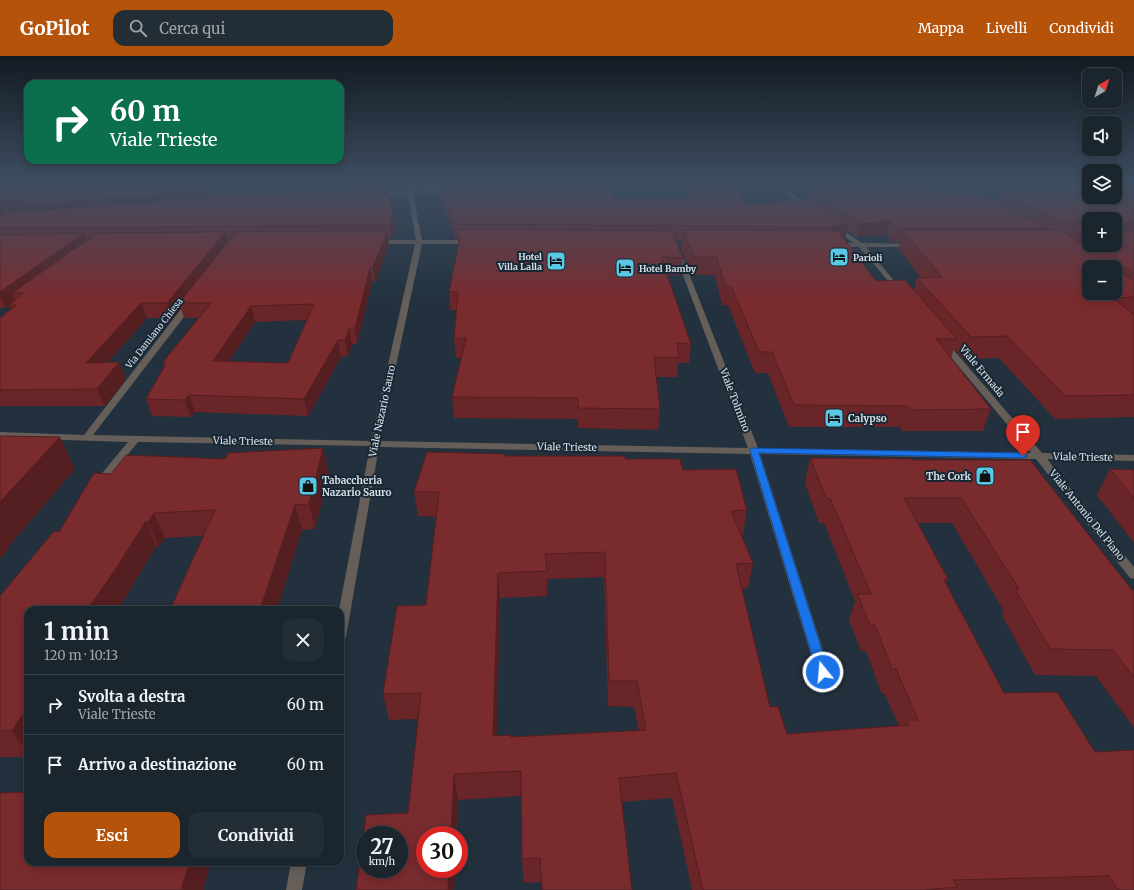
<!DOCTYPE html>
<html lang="it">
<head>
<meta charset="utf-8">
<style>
	:root { --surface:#1a252e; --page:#232d36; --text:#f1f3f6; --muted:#9fa5aa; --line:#38424a; --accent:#b45309 }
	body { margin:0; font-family:Merriweather,serif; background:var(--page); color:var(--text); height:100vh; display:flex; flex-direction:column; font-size:15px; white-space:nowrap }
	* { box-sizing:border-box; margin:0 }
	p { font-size:13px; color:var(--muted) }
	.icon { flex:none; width:22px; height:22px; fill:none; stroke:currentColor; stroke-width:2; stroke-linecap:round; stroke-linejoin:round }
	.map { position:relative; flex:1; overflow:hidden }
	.panel { position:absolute; left:24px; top:550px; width:320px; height:260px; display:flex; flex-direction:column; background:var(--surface); border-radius:12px; box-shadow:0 2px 10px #0003,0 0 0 1px var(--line) }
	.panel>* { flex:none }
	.guide { position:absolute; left:24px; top:24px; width:320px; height:84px; border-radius:12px; box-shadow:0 2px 10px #0003,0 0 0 1px var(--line); background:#0b6e4f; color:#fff; overflow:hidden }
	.needle { width:26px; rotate:39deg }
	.controls { position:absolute; left:1082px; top:12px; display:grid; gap:8px }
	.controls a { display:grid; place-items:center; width:40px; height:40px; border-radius:8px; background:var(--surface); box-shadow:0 2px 10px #0003,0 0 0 1px var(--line); font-size:20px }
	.speed { position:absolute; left:356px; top:770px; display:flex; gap:8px; font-size:20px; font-weight:700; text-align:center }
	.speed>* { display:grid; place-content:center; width:52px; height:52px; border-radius:50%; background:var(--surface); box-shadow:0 2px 10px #0003,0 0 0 1px var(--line); line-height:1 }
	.speed small { font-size:10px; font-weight:400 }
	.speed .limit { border:6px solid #d22; background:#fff; color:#111 }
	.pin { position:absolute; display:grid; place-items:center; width:34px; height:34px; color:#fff; margin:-41px -17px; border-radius:50% 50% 50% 0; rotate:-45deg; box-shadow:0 0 4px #0007 }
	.pin .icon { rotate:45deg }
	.me { position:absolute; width:44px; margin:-22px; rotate:343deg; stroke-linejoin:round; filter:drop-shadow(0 0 3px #0008) }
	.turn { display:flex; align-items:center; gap:14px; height:84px; padding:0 20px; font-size:18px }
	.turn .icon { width:52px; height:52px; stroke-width:2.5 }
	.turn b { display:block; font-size:28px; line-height:34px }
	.round { display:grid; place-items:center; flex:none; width:42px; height:42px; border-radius:12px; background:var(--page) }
	.overview { display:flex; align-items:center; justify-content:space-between; height:68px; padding:0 20px }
	h1 { font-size:24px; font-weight:700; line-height:30px }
	.action { display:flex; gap:8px; margin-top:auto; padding:8px 20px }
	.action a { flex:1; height:46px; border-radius:12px; background:var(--accent); color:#fff; font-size:16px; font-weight:700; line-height:46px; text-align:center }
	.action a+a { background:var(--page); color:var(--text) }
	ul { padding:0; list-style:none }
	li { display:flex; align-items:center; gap:12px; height:60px; padding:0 20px; border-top:1px solid var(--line) }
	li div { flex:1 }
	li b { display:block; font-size:15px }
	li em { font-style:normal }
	header { display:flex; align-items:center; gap:24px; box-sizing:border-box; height:56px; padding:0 20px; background:var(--accent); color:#fff }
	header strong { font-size:19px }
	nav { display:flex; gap:22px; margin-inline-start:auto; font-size:14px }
	.search { width:280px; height:36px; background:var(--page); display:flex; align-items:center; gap:10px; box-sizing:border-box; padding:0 14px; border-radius:12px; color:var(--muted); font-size:15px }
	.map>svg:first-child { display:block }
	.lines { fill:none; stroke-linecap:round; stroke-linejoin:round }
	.minor { fill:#665f59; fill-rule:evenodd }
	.wall { fill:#692528; fill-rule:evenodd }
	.shaded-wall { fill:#551e20 }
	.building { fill:#7a2b2e; stroke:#551e20; fill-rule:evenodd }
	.route { fill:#1a73e8; stroke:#114b97 }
	.labels { text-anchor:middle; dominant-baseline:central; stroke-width:4; stroke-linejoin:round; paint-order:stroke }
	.far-poi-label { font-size:9px; font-weight:bold; fill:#d6e0e8; stroke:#182733; text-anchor:start }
	.far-street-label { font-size:9px; fill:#d6e0e8; stroke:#182733 }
	.street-label { font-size:10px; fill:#d6e0e8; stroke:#182733 }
	.poi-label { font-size:10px; font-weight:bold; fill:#d6e0e8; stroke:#182733; text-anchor:start }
</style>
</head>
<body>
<header>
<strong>GoPilot</strong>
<div class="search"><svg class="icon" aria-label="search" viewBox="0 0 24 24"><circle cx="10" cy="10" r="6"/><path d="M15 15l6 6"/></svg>Cerca qui</div>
<nav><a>Mappa</a><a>Livelli</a><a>Condividi</a></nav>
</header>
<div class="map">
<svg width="1134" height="834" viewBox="0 0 1134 834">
	<rect width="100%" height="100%" fill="#22313d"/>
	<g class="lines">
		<path class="minor" d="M406,129h6l1,6 40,-4 3,2 -3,2 -40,3 9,46h49l3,2 -3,2h-49l-42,197 368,7 -74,-197 3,-2 3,2 78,197 273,5 -92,-110 4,-2h3l96,112 92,2v6l-87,-2 87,108v12l-4,-1 -94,-119 -276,-5 70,218 -2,4 -5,1 -5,-1 -2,-4 -66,-218 -371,-7 -33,190 -2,3 -4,2v-32h-1l31,-164 -232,-4 -36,44 -4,1 -5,-3 35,-42 -128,-4v-6l84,3 104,-135h6v4l-101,131 278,6 44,-197h-40l-3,-2 3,-2h41l-8,-45 -33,3 -3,-2 3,-2 32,-3z
			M775,129h7l30,23 -5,1z
			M940,129h8l28,16 -5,1z
			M834,171h4l24,16 51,1 1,1 -3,2h-45l34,41v2h-4l-37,-43 -26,-1 -1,-1 3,-2h19l-20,-14z
			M291,806h16l-5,28h-16z"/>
	</g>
	<path class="wall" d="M0,129h406l-1,3 -18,1 8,40 -3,9 -4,1 1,7 -14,36h-3l-15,62h-5l-4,12 -7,1 -33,59 -113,-4 -4,5 -39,-1 -6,-17 18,-33 -1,-4 35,-44h-14l-3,-10 -8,10h-26l-39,44h11l7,17 -21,27h-105v-88l11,-9 -2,-3 -3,2h-6v-91l4,-2h-4zM307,264l-19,43 -59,-2 26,-39z
		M413,129h190l12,14h75l-8,-14h52l11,20 77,1v-2l-27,-19h135l18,10 48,7 3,-11h27l-12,-6h120v232l-79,2 -56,-61 -36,1 -9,-11 -3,10 40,51 -8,22h-81l-2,-4h-111l-21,-54h-13l-27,-68h-6l-7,-30h-23l-11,-27 1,-8h-6l7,18 -2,17h-14l24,69 -2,19h-11l-1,14h-21l4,32 -2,21 -80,-2v-9l-124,-1 -2,-21 10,-39h-6l-2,-19 3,-29h-7l-1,-18 9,-46v-7h-2l-17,-46 -1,-7 -24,1zM1089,163h26v26h-26zM847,174l10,7 30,-3 5,8h8l-2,6 23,30h-4l-3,12 -38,-9 -32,-42 1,-1z
		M505,400l120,3 58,11 64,40 -4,25h-2l12,28 -5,25 -6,1 28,118 17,27 112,-8 -14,-32h-3l-16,-43h-5l-12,-31 6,-19 -31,-78h-5l-14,-40 5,-25 103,2 219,130h2v138l-38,-52 -61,-1 -33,-60 2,-4 -52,-88h-35l31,56 -2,4 58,110 130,197h-442l-20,-92 -50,4 -81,80 -17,1 -2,-24 -1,-63 -63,4 -2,35h-31v34h30l-1,21h-98l52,-77 10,-94 -29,1 -6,-26 43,-89 10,-88 -18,-1 -4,-24zM604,521l4,129 26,1 5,24 -128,6 -15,-1 4,-138 47,-2v-17z
		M1110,413l24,1v73l-37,-48z
		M329,416l-14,57 -150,9 -6,9 -3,-1 -29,49 -10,15h-89v147h-28v-161l111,-122z"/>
	<path class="shaded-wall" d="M286,129h120l-1,3 -20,1 -385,26v-14z
		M393,160l2,13 -3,9 -2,-13z
		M890,165l-3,13 -30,3 3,-13z
		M848,168l-3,14 -16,2 3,-13 -1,-1z
		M225,176l4,14 -50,57 2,5 -8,10 -6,-15z
		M387,176l2,14 -14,36 -2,-15z
		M84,177l5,14 -66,46h-11l3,8 -6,4v1l-3,2 -6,-12v-4z
		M370,212l2,14 -15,62 -2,-16z
		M141,247l6,15 -54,61 -7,-16z
		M251,250l4,16 -37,55 -5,-16z
		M349,272l3,16 -4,12 -3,-16z
		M338,284l3,17 -33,59 -4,-17z
		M119,306l7,17 -21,27 -8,-17z
		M189,339l6,17 -4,5 -6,-17z
		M60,381l15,32 -67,78 1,1 -9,11v-57z
		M323,392l6,24 -14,57 -6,-25z
		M295,449l7,25 -25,80h-17z
		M154,457l11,25 -6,9 -11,-25z
		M146,465l10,25 -29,49 -10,15h-30z
		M498,517l2,25 -4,163 -3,-25z
		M28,650v47l-16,-22z
		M454,718l4,26 -2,35h-5z
		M190,806h21l-8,28h-22z
		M449,813h6l-1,21h-6z"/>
	<path class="building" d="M0,129h286l-267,20 9,-6 -28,2z
		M379,129h7l7,31 -3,9 -390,3v-11l6,-4z
		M440,129h163l12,14h85l-9,-14h43l11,20 67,-6 36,25 -17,2 1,1 -378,-3z
		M815,129h115l18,10h35l63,33h-150l-6,-7 -30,3 -37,-26 11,-1z
		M1057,129h32v12h26v-12h19v38l-19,1v-5h-26v4h-26l-64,-32h71z
		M457,173l215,2 11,27 -22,-1 30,87 -14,-1 2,15 -25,-1 6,52 -82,-1v-10l-126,-1 14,-59 -12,1 4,-47h-9l11,-54z
		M1072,173h17v11z
		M683,174l155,1 38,50 29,-1 52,59h-21l55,70 -82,1 -2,-4 -113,-1 -22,-53h-13l-28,-66h-6l-8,-29h-23z
		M903,174h158l36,24 1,-7 -2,-2h19v-15h19v43l-9,-6h-2v7l11,7v16l-21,1 21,17v80l-69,1 -58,-60 -36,1 -54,-59 25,-1zM1089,211h26v26h-26z
		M225,176l-58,71h-26l-55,60 33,-1 -22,27 -97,1v-72l16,-13h-7l14,-12h-11l85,-60z
		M236,176h151l-14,35 -3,1 -15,60h-6l-4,12h-7l-34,59 -115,-4 -4,5 -39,-1 20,-35 -3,-2 48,-59h-32zM314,248l-26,59 -75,-2 38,-55z
		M84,177l-84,59v-57z
		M0,380l60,1 -60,65z
		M323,392l-14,56 -14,1 -35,105h-90l45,-100 -61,3 -6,9 -2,-1 -31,49 -28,40h-59v96l-16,25h-12v-135l54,-65 5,1 35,-59 17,1 15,-19 99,4 3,-6z
		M427,396l78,2v2h120v3h55l3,11 53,-1 11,41 -16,1 22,52 -17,1 34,143 8,-1 9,28 122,-9 -2,-5h11l-22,-51h-4l-17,-44h-5l-13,-31h14l-41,-96h-4l-16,-40 102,1 1,1h117l102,130h2v88l-21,-28 -63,-1 -35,-60h4l-58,-91h-57l44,81 -4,1 60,113 53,-1 38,60 39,-2v140h-16l-9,-14 -156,4 4,7 -33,3h-221l-27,-117 -57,5 13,112h-90l-2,-32 -18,1 -1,-88 -67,3 -3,61h-26v34h24l-1,21h-92l10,-75 42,-2 13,-120 -38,1 14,-88 29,-1 13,-113h-25zM605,496l4,129h28l9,49 -135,7v-2l-18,1 5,-163 49,-2 -2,-17zM365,779h34v34h-34z
		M1110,413l24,1v28z
		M28,736v70h162l-9,28h-181v-97z"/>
	<linearGradient id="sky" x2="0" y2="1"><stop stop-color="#131b22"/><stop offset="0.52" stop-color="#3e4e62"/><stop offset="1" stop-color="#3e4e62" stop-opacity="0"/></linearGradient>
	<rect width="1134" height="246" fill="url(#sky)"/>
	<path class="route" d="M751,392l272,5 5,3 -5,2 -264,-5 70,219 -2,4 -4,1 -5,-1 -1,-4 -67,-222z"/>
	<defs>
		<symbol id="hotel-square" viewBox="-11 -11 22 22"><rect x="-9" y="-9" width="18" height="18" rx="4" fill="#59c8e5" stroke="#182733"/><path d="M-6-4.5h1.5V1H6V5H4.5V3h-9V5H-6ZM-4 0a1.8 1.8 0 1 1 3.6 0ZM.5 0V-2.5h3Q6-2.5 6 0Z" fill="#111"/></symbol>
		<symbol id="shop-square" viewBox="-11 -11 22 22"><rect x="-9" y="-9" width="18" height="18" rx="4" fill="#59c8e5" stroke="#182733"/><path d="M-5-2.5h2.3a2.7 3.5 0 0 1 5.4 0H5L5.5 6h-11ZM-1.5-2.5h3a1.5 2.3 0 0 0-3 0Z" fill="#111"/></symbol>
	</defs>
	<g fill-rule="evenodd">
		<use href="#hotel-square" x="828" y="190" width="22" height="22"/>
		<use href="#hotel-square" x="545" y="194" width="22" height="22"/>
		<use href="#hotel-square" x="614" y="201" width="22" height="22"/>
		<use href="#hotel-square" x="823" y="351" width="22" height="22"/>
		<use href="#shop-square" x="974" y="409" width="22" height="22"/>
		<use href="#shop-square" x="297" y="419" width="22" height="22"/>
	</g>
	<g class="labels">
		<g class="far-poi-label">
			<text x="542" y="200" text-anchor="end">Hotel<tspan x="542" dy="10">Villa Lalla</tspan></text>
			<text x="853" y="201">Parioli</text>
			<text x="639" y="212">Hotel Bamby</text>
		</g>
		<g class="far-street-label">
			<text transform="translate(154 277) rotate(-52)">Via Damiano Chiesa</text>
		</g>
		<g class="street-label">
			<text transform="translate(982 315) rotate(50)">Viale Ermada</text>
			<text transform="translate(735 344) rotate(69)">Viale Tolmino</text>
			<text transform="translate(382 355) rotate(-78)">Viale Nazario Sauro</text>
			<text transform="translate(243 385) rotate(1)">Viale Trieste</text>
			<text transform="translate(567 391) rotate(1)">Viale Trieste</text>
			<text transform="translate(1083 401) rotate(1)">Viale Trieste</text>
			<text transform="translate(1087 459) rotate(51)">Viale Antonio Del Piano</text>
		</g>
		<g class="poi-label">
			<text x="848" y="362">Calypso</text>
			<text x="971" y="420" text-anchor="end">The Cork</text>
			<text x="322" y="424">Tabaccheria<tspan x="322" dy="12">Nazario Sauro</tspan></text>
		</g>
	</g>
</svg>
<div class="controls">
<a><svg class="needle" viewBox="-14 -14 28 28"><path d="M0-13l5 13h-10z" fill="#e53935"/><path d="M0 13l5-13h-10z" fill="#9fa5aa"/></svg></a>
<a><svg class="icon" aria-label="sound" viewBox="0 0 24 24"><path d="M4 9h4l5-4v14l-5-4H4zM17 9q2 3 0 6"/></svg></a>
<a><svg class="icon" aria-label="layers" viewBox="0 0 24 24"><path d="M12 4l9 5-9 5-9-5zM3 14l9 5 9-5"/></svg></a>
<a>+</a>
<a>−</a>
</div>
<div class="speed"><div>27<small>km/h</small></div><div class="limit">30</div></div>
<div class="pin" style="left:1023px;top:400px;background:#d93025"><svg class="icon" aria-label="arrive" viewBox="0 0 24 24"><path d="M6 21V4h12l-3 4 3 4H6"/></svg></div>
<svg class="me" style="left:823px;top:616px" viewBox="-20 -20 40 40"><circle r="17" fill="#1a73e8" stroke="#fff" stroke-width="3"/><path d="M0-11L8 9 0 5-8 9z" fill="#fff"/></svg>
<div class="guide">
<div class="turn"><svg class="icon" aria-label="right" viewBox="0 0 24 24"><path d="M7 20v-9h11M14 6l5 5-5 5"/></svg><div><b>60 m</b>Viale Trieste</div></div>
</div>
<section class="panel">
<div class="overview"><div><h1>1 min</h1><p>120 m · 10:13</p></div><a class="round"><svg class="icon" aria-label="close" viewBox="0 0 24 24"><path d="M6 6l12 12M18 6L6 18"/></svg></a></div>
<ul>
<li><svg class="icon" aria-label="right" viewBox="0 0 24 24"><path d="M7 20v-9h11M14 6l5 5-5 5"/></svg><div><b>Svolta a destra</b><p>Viale Trieste</p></div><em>60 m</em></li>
<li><svg class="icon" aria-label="arrive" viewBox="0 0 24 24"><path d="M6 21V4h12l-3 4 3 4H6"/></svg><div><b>Arrivo a destinazione</b></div><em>60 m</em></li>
</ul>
<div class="action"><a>Esci</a><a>Condividi</a></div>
</section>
</div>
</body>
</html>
